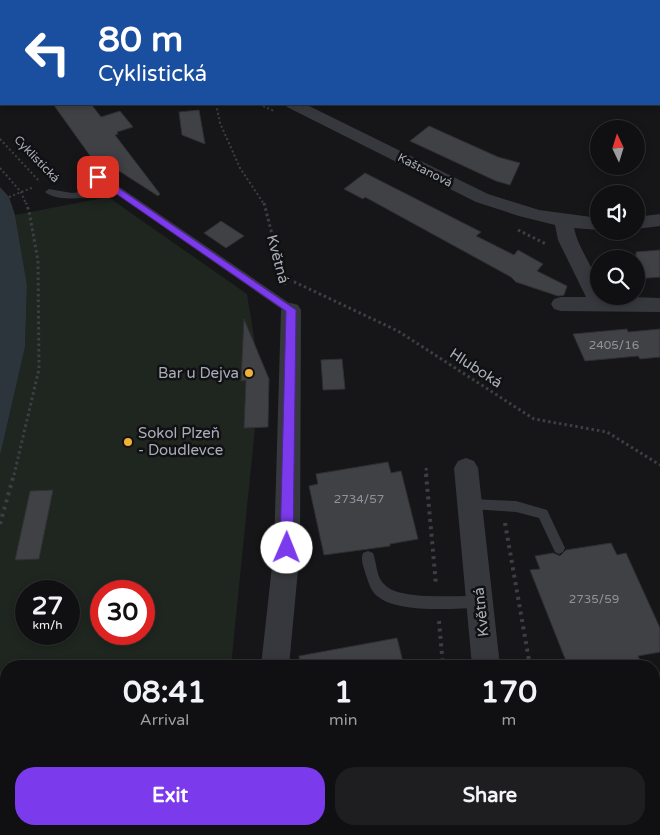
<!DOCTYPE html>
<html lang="en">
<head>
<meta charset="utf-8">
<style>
	:root { --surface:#101012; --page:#1e1e20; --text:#f1f3f6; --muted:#9c9d9f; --line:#303032; --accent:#7c3aed }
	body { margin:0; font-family:"Varela Round",sans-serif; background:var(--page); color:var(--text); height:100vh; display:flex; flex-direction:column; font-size:19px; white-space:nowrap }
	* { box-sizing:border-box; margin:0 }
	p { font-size:16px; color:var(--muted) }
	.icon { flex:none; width:28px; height:28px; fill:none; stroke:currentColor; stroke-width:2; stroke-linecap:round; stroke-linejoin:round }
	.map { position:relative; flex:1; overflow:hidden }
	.details { position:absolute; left:0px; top:660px; width:660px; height:175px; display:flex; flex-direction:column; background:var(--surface); border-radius:20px 20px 0 0; box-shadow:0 2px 8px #0003,0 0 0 1px var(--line) }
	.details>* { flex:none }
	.hud { position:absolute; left:0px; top:0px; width:660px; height:105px; box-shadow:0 2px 8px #0003,0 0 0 1px var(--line); background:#1a4fa0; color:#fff; overflow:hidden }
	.needle { width:32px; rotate:356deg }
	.buttons { position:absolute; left:590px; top:120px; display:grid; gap:10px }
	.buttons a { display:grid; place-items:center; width:55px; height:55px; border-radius:50%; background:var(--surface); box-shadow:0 2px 8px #0003,0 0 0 1px var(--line); font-size:25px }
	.speed { position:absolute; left:15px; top:580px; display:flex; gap:10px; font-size:25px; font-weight:700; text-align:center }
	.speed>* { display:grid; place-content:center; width:65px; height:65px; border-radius:50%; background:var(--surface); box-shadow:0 2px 8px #0003,0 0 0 1px var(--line); line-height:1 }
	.speed small { font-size:12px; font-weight:400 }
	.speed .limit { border:8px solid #d22; background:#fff; color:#111 }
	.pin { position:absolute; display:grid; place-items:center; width:42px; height:42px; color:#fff; margin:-21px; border-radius:10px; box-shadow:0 2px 8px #0006 }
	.me { position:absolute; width:55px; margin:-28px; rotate:1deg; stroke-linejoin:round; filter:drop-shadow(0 0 4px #0008) }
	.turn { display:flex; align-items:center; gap:18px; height:105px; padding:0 15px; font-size:22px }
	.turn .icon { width:65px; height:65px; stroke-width:2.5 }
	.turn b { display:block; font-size:35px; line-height:42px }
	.eta { display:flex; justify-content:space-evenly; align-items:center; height:85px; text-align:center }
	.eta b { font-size:30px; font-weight:700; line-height:35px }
	.button { display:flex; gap:10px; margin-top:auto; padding:10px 15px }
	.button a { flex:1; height:58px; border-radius:20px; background:var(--accent); color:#fff; font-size:20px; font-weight:700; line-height:58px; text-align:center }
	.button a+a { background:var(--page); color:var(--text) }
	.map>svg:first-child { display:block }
	.green { fill:#1e261f; fill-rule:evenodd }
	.water { fill:#2c353c }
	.building { fill:#404145; stroke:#303034 }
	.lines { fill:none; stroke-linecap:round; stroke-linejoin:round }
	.path-far2 { stroke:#3d3f44; stroke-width:2; stroke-dasharray:2 2.5; stroke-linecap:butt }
	.path-far1 { stroke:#3d3f44; stroke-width:3; stroke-dasharray:2.5 3; stroke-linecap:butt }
	.path { stroke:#3d3f44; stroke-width:4; stroke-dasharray:3 4.5; stroke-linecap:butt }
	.lane { fill:#37383d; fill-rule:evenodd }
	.street { fill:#37383d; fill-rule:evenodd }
	.route { fill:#7c3aed; stroke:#51269a }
	.poi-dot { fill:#f2b134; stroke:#111113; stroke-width:2 }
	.labels { text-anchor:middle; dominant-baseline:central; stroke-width:5; stroke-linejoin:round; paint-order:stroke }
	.far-street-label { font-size:12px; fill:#a8adb8; stroke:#111113 }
	.number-label { font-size:12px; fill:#8e929b }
	.street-label { font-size:15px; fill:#a8adb8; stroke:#111113 }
	.poi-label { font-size:15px; fill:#a8adb8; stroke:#111113; text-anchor:end }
</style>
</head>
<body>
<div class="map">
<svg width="660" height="835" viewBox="0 0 660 835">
	<rect width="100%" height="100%" fill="#161618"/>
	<path class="green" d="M108,197l139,97 9,55 13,30 -1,48 -13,1 -24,238h-225v163h225l-1,6h-230v-379l25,-109 2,-62 -12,-70zM26,591h43v43h-43zM101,591h43v43h-43z"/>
	<path class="water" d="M0,187l9,10 6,18 12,70 -2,62 -25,109z"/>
	<path class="building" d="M53,104h38l10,13 19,-6 13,16 -16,5 1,2 -3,1 45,59 -2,2 -45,-29 -12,4z
		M199,110l6,34 -23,-9 -3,-23z
		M429,126l69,31 22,6 -10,22 -14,-4 -86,-40z
		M365,173l116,59 -5,4 38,19 4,-5 25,14 -6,7 30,15 -3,9 -6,1 -42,-14 -5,-5 -146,-80 -2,2 -19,-10z
		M221,221l23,15 -18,12 -22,-15z
		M660,250v27l-24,2v-27z
		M244,319l25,60 -1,48 -24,1 2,-48 -5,1z
		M627,329l1,3 32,-3v28l-20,2 -2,-3 -53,5 -12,-27z
		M342,359l3,30 -22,1 -2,-30z
		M388,462l3,11 10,-2 17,68 -28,5v2l-66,9 -15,-69 9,-2 -2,-10z
		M53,490l-14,69 -24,1 15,-69z
		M611,543l6,12 9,-2 34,75v24l-22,4 2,4 -35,6h-37l-38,-96 10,-1 -5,-13 18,-3 7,3 6,-6z
		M397,638l7,28h-104l-1,-10z"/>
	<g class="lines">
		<path class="path-far2" d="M544,0l3,1
			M216,104l4,19 20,45 24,36
			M259,104l15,7
			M0,139l40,43
			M0,168l21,24 5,12
			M9,197l25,-10"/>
		<path class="path-far1" d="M264,203l21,82
			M518,230l28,14
			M609,237l18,-2
			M284,277l114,54 136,88 73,13 53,33
			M426,468l1,7
			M14,475l25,-106 -1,-108 -9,-50 -3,-8"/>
		<path class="path" d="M426,474l10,111
			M505,523l25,143
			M0,524l14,-50
			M439,621l4,45
			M654,730l6,-1
			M654,820l6,-1
			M0,821l3,14
			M303,829l1,6
			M488,829l1,6
			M208,835l3,-6
			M587,835l28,-6"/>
		<path class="lane" d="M98,174l23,14 174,119 1,3 -1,3h-8l-172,-120c-18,3 -55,11 -70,-1l4,-3 23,4 37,-5 -14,-9v-4z
			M470,499l46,2 31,9 18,38 -2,4 -4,2 -4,-2 -16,-34 -23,-6 -46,-3 -4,-1 -2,-4 2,-4z
			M368,551l5,2c4,10 3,25 12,32 15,16 73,10 95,11l5,2 2,4 -2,4 -5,2c-26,0 -87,7 -106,-15 -4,-5 -6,-12 -8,-18 -2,-7 -6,-15 -3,-22z"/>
		<path class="street" d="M136,0h14l1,1h-14z
			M512,0h16l1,1h-16z
			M659,25h1v8h-1z
			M659,57h1v8h-1z
			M285,104h20l183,90 51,16 60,8v12l-25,-2c5,25 25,43 25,68l61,2v14l-99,-1 -7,-2 -3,-5 3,-5 7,-2h25l-28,-57 -3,-15 -36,-9 -43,-14 -189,-95z
			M660,214v12l-24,3v-12z
			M291,303l7,2 3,5 -1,238 -11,118h-28l13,-118 7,-238 3,-5z
			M466,458l8,3 4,7 22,198h-28l-18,-198 4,-7z
			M660,765v30l-6,1v-30z
			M246,829h32v6h-32z
			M389,829h55l-3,6h-55z"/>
	</g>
	<path class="route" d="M98,174l198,136 -3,238 -2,4 -4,1 -5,-1 -2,-4 6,-237 -191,-132v-4z"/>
	<g class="poi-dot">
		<circle cx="249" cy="373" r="5"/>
		<circle cx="128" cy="442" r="5"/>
	</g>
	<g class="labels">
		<g class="far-street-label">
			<text transform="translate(37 159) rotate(46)">Cyklistická</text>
			<text transform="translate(425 170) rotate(27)">Kaštanová</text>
		</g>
		<g class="number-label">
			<text x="614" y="345">2405/16</text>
			<text x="359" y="499">2734/57</text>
			<text x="594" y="599">2735/59</text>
		</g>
		<g class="street-label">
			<text transform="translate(278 259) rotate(75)">Květná</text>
			<text transform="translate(476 368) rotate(33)">Hluboká</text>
			<text transform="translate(481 612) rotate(-96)">Květná</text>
		</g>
		<g class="poi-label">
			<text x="239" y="373">Bar u Dejva</text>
			<text x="138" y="433" text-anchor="start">Sokol Plzeň<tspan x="138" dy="17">- Doudlevce</tspan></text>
		</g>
	</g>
</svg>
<div class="buttons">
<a><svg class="needle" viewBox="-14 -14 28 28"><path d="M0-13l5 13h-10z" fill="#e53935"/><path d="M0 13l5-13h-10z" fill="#9c9d9f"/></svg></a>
<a><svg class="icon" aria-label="sound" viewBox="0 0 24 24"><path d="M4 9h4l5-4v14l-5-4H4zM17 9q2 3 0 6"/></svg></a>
<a><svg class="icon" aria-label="search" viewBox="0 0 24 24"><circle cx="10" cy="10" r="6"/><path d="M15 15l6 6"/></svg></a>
</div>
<div class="speed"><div>27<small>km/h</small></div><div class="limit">30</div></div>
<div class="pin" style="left:98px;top:177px;background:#d93025"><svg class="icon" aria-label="arrive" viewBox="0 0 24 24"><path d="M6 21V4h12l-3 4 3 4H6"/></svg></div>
<svg class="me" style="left:287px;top:548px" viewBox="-20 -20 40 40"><circle r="19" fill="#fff"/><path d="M0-13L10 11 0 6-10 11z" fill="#7c3aed"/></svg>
<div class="hud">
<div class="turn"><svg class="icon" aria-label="left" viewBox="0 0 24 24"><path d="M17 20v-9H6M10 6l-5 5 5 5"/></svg><div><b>80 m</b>Cyklistická</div></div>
</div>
<section class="details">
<div class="eta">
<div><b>08:41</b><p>Arrival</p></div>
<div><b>1</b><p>min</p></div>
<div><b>170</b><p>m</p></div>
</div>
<div class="button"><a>Exit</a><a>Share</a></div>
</section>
</div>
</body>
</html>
